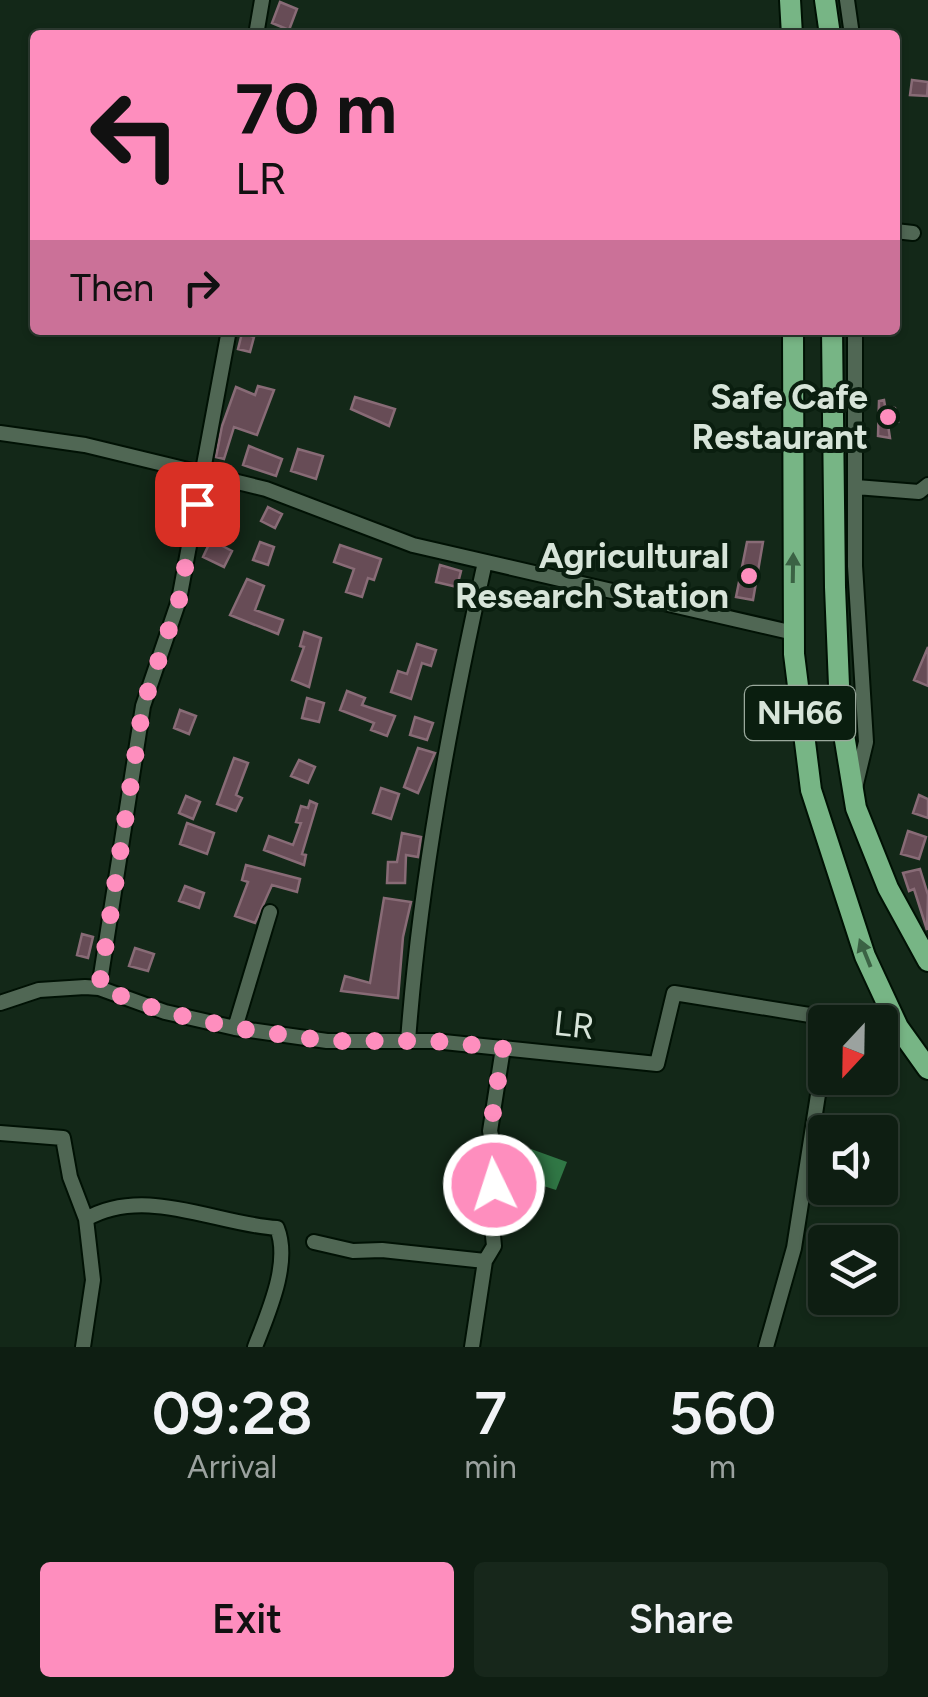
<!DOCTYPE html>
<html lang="en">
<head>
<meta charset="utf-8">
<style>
	:root { --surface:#0e1e12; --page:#17271b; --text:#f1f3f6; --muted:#9ba29f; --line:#2e3c32; --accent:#fe8ebe }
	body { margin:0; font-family:Figtree,sans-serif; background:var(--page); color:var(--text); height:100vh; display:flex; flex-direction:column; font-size:38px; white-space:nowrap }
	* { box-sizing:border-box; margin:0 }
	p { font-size:32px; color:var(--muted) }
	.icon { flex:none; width:55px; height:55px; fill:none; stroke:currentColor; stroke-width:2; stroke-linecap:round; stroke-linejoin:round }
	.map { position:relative; height:1347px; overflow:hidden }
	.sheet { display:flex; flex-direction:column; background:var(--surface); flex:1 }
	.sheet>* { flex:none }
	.hud { position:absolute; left:30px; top:30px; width:870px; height:305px; border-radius:10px; box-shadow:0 2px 8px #0004,0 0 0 2px var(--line); background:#fe8ebe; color:#111; overflow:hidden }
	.needle { width:65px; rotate:202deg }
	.tools { position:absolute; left:808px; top:1005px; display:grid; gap:20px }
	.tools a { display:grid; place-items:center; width:90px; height:90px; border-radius:10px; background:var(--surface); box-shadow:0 2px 8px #0004,0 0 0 2px var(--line); font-size:50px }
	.pin { position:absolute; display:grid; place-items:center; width:85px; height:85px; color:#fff; margin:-42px; border-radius:20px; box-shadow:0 5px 15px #0006 }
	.me { position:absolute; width:110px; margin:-55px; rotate:356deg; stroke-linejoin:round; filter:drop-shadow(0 0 8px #0008) }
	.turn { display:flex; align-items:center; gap:35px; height:210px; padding:0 40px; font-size:45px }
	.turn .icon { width:130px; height:130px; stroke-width:2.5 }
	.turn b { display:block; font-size:70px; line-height:85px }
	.then { display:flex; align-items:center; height:95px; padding:0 40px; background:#0003; gap:20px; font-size:38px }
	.eta { display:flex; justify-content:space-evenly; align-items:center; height:170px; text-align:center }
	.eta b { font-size:60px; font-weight:600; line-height:70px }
	.cta { display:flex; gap:20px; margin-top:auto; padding:20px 40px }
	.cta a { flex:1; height:115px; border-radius:10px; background:var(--accent); color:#111; font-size:40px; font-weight:600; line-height:115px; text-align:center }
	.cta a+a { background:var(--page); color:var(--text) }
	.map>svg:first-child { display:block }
	.water { fill:#307745 }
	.building { fill:#674c56; stroke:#886b76; stroke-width:2.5 }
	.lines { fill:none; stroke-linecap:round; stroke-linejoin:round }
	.minor-casing { stroke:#001104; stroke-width:18 }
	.highway-casing { stroke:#001104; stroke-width:24 }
	.minor { stroke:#506754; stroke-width:14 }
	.highway { stroke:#77b585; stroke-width:20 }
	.oneway { fill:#3b6244 }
	.route { stroke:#fe8ebe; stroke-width:18; stroke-dasharray:0 32.4 }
	.poi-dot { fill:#fe8ebe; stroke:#0a1e0f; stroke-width:4 }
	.labels { text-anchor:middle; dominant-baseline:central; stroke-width:8; stroke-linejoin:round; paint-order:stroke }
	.shield { fill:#0a1e0f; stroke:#9aa99c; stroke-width:2.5 }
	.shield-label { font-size:32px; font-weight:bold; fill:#d7e4d9 }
	.poi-label { font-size:35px; font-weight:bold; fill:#d7e4d9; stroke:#0a1e0f; text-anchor:end }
	.street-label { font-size:35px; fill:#d7e4d9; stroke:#0a1e0f }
</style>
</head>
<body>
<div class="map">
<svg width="928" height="1347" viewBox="0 0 928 1347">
	<rect width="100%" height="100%" fill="#132818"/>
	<path class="water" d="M531,1149l36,13 -11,28 -31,-10z"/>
	<path class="building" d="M280,2l17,7 -8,21 -17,-7z
		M912,80l16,2 -1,14 -17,-1z
		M242,333l12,4 -4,15 -12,-3z
		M258,386l16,4 -17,45 -23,-8 -10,32 -8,-2 6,-31 14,-39 19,8z
		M355,397l40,12 -6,17 -38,-17z
		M884,400l1,6 10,2 3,14 -10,3 2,13 -12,-2 1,-35z
		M249,446l33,13 -6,17 -33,-11z
		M298,449l25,7 -7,23 -25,-8z
		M268,507l14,7 -7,14 -14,-7z
		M211,540l21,11 -8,16 -21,-10z
		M260,542l14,5 -6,18 -15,-5z
		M747,542h16l-10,58 -17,-3z
		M340,545l41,14 -7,21 -6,-2 -6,19 -16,-5 8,-23 -20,-7z
		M440,565l21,6 -4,16 -21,-5z
		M247,579l17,7 -9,24 28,10 -5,14 -48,-19z
		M304,632l17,6 -12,49 -17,-7 12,-33 -4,-1z
		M417,644l19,6 -5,16 -9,-3 -11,36 -20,-7 7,-21 9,3z
		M928,647v39l-14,-6z
		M347,691l18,7 -3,7 33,11 -8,20 -16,-6 3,-7 -34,-13z
		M307,698l17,5 -5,19 -17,-4z
		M180,710l16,6 -7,18 -15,-6z
		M415,717l18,6 -6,17 -17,-5z
		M418,748l17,5 -17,40 -14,-6z
		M234,758l14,5 -12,32 6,3 -6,13 -19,-7z
		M299,760l16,7 -7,16 -17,-7z
		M381,788l18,6 -8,25 -18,-6z
		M919,795l9,4v19l-15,-5z
		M186,796l14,6 -7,17 -14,-6z
		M310,801l7,3 -15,50 4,1 -2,10 -40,-15 5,-14 24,9 8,-22 -5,-1 5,-16 7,2z
		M187,823l27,10 -7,21 -27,-10z
		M908,831l18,6 -7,22 -18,-5z
		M402,833l19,4 -3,20 -12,-2 -1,28h-18l1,-21h9z
		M246,865l54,14 -3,13 -25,-7 -17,38 -20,-7 13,-34 -6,-2z
		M920,869l8,26 -1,35 -13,-41 -5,2 -6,-18z
		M185,886l19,7 -5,15 -20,-7z
		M384,898l27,4 -8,35 -5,61 -57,-7 4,-15 25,7z
		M82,934l11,3 -5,21 -11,-3z
		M135,948l19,6 -6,17 -19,-5z"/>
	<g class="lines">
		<defs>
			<path id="minor" d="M847,0l5,35
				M256,35l6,-35
				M895,231l18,2
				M855,330v236l11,176 -11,46
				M0,433l85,12 181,44 147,56 381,88
				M856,487l63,5 9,-7
				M99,988l44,-282 36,-106 50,-270
				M0,1003l39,-13 46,-3 14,1 66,24 70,16 92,13h107l223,23 17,-71 179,29
				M235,1028l35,-116
				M408,1041c12,-161 42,-321 77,-479
				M0,1133l63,5 7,39 16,42 7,61 -10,67
				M86,1219c59,-34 129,5 191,9 14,35 -9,85 -22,119
				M314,1242l39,9 29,-1 103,11
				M472,1347l13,-86 9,-15 -4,-41 8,-41 -8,-33 13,-83
				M766,1347l28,-99 31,-198"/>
			<path id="highway" d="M790,0l2,35
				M825,0l5,35
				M793,330l1,324 17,136 54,166 33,71 30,42
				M832,330l3,257 5,123 16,98 32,80 40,73"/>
		</defs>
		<use href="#minor" class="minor-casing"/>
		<use href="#highway" class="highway-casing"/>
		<use href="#minor" class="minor"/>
		<use href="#highway" class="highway"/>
	</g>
	<defs><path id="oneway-solid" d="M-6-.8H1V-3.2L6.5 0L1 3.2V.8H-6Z" transform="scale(2.5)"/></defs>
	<g class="oneway">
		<use href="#oneway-solid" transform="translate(793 568) rotate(-89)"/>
		<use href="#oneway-solid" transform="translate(865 953) rotate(-112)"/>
	</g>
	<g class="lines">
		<path class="route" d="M197,504l-18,96 -36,106 -44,282 66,24 70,16 92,13h107l69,7 -13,84 8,32 -4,21"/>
	</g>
	<g class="poi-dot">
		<circle cx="888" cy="417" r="10"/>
		<circle cx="749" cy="576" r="10"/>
	</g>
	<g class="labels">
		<rect class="shield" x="745" y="686" width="110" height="54" rx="8"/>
		<g class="shield-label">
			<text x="800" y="713">NH66</text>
		</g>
		<g class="poi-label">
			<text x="868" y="397">Safe Cafe<tspan x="868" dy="40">Restaurant</tspan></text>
			<text x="729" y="556">Agricultural<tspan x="729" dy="40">Research Station</tspan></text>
		</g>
		<g class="street-label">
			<text transform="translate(574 1025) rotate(6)">LR</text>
		</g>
	</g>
</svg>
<div class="tools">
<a><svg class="needle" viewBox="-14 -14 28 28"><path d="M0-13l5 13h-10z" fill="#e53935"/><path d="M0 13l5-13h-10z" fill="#9ba29f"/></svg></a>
<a><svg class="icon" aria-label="sound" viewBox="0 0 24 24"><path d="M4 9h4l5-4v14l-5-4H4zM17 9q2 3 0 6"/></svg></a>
<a><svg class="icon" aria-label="layers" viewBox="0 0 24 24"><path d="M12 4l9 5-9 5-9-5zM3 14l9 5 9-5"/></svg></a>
</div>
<div class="pin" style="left:197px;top:504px;background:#d93025"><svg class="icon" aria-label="arrive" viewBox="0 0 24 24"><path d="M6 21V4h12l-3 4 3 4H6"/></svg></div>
<svg class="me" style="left:494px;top:1185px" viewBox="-20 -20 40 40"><circle r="17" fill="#fe8ebe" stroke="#fff" stroke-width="3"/><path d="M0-11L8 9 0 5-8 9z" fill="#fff"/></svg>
<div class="hud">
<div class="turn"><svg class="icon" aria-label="left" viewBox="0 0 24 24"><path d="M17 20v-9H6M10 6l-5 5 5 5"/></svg><div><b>70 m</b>LR</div></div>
<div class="then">Then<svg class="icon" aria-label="right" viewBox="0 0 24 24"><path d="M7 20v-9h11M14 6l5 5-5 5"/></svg></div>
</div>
</div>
<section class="sheet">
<div class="eta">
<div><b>09:28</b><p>Arrival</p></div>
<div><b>7</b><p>min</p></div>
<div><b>560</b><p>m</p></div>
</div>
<div class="cta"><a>Exit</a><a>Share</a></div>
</section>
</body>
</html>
